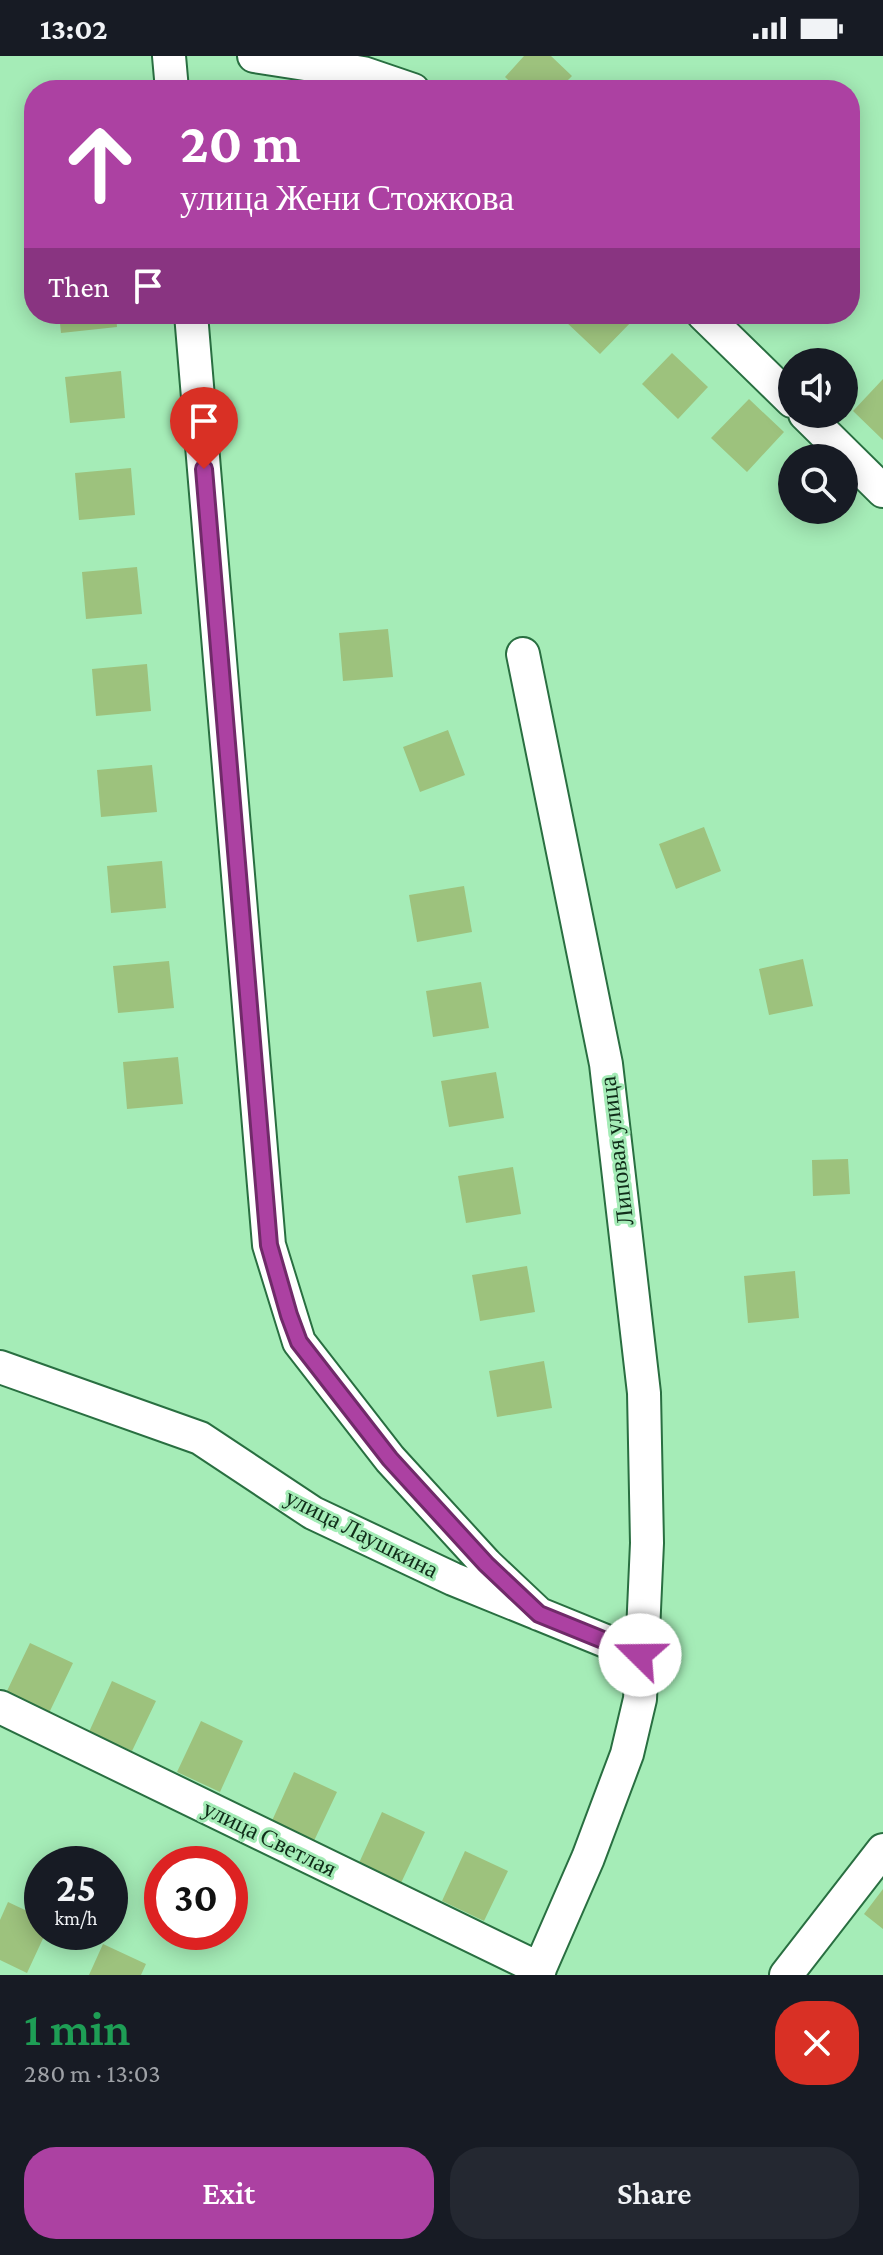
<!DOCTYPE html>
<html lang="en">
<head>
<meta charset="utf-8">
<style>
	:root { --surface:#171b24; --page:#242831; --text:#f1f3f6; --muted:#9ea1a6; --accent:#ac41a2 }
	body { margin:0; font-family:"Crimson Pro",serif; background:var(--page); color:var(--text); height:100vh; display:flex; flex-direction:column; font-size:30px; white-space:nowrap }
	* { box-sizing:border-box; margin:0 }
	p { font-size:26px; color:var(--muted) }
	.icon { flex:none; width:44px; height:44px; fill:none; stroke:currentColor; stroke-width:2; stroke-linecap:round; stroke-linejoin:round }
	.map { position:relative; height:1919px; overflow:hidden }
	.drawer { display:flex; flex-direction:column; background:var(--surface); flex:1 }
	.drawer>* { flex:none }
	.guide { position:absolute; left:24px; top:24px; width:836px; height:244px; border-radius:32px; box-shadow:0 4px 20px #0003; background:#ac41a2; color:#fff; overflow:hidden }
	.fabs { position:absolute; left:778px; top:292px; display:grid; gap:16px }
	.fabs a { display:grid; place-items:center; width:80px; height:80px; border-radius:50%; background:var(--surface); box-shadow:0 4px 20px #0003; font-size:40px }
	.speed { position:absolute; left:24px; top:1790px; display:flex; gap:16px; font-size:40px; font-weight:700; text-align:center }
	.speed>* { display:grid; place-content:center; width:104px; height:104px; border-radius:50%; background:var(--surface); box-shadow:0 4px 20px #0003; line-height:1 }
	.speed small { font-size:20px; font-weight:400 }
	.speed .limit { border:12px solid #d22; background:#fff; color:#111 }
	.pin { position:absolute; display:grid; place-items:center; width:68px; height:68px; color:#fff; margin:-82px -34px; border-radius:50% 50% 50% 0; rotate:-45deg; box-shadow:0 0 8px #0007 }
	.pin .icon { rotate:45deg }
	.me { position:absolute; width:88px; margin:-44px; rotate:292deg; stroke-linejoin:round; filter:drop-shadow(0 0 6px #0008) }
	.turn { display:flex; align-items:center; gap:28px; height:168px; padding:0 24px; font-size:36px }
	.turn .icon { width:104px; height:104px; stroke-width:2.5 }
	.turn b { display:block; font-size:56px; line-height:68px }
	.then { display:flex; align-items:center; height:76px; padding:0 24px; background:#0003; gap:16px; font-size:30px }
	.round { display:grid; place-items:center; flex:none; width:84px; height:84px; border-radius:32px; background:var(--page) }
	.head { display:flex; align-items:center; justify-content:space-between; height:136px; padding:0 24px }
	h1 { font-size:48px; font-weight:600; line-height:60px; color:#1e9e55 }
	.cta { display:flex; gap:16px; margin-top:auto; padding:16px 24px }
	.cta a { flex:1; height:92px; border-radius:32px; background:var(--accent); color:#fff; font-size:32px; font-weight:600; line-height:92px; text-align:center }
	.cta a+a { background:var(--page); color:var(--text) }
	.status { display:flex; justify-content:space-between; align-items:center; height:56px; padding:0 40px; background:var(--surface); direction:ltr }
	.status svg { height:22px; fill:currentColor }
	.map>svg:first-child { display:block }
	.building { fill:#9dc27d }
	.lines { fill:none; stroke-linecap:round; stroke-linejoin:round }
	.minor-casing { stroke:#296f41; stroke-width:36 }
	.minor { stroke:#fff; stroke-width:32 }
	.route-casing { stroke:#702a69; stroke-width:20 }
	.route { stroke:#ac41a2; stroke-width:14 }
	.labels { text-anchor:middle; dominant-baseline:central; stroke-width:6; stroke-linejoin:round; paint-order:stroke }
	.street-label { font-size:24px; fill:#102d19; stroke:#a5ecb7 }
</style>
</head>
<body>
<div class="status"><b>13:02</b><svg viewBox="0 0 49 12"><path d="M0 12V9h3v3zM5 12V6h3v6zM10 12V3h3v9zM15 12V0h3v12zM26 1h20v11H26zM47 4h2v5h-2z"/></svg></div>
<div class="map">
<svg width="883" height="1919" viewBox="0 0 883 1919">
	<rect width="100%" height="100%" fill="#a5ecb7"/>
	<path class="building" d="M524,0h27l21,20 -14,14h-39l-14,-13z
		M59,258h57l1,13 -56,6z
		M572,258h59l4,4 -35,36 -35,-33z
		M672,297l36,34 -30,32 -36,-35z
		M121,315l4,47 -55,5 -5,-46z
		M883,323v61l-30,-29z
		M749,343l35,33 -37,40 -36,-34z
		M131,412l4,47 -56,5 -4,-47z
		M137,511l5,47 -56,5 -4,-47z
		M388,573l5,48 -50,4 -4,-48z
		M147,608l4,47 -55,5 -4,-47z
		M448,674l17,45 -45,17 -17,-45z
		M152,709l5,47 -56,5 -4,-47z
		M704,771l17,44 -45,18 -17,-45z
		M162,805l4,47 -55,5 -4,-47z
		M464,830l8,46 -55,10 -8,-47z
		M803,903l10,47 -44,9 -10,-46z
		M169,905l5,47 -56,5 -5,-47z
		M481,926l8,46 -56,9 -7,-46z
		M178,1001l5,47 -56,5 -4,-47z
		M496,1016l8,46 -55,9 -8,-46z
		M848,1103l2,35 -37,2 -1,-36z
		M513,1111l8,47 -55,9 -8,-47z
		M527,1210l8,46 -55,9 -8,-46z
		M795,1215l4,47 -51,5 -4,-47z
		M544,1305l8,47 -55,9 -8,-46z
		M30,1587l43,20 -24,50 -43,-20z
		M112,1625l44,20 -24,50 -43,-19z
		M201,1665l42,20 -23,51 -43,-20z
		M294,1716l43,20 -24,51 -42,-20z
		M382,1756l43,20 -24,51 -42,-20z
		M465,1795l43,20 -24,50 -42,-20z
		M883,1833v40l-19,-15z
		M8,1846l34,16v14h4l-19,41 -27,-13v-40z
		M103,1888l43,20 -5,11h-52z"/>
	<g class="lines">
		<defs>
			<path id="minor" d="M169,0l3,34
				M254,0l109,17 50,17
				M191,258l78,931 30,97 91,117 96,105 53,50
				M703,258l89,87
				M805,358l78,77
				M523,598l83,410 38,329 3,150 -7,156 -13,55 -39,104 -51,117
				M0,1311l200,71 113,75 140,66 187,76
				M0,1651l540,262
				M786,1919l97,-125"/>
		</defs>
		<use href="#minor" class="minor-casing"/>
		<use href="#minor" class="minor"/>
	</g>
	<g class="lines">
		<defs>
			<path id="route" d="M204,413l65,776 20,70 10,27 91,117 96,105 53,50 101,41"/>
		</defs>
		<use href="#route" class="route-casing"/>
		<use href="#route" class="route"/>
	</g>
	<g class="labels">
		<g class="street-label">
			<text transform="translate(616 1095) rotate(-97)">Липовая улица</text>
			<text transform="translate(362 1477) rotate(27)">улица Лаушкина</text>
			<text transform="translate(270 1782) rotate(26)">улица Светлая</text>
		</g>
	</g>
</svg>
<div class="fabs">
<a><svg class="icon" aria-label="sound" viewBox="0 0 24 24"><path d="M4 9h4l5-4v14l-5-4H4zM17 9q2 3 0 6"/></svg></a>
<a><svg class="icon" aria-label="search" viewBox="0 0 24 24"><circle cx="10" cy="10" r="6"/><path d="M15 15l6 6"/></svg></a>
</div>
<div class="speed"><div>25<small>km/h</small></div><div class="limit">30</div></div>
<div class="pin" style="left:204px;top:413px;background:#d93025"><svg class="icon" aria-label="arrive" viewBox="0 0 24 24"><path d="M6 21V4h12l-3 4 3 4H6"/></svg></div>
<svg class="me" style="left:640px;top:1599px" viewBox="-20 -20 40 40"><circle r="19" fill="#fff"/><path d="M0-13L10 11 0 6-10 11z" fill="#ac41a2"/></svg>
<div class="guide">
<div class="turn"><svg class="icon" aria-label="ahead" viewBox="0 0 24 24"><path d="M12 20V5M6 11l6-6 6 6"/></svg><div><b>20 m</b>улица Жени Стожкова</div></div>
<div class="then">Then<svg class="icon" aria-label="arrive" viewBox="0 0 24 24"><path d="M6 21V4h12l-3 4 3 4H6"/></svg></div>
</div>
</div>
<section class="drawer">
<div class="head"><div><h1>1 min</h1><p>280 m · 13:03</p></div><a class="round" style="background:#d93025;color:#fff"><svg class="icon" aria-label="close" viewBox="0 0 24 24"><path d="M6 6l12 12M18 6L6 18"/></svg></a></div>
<div class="cta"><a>Exit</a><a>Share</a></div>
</section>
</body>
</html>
